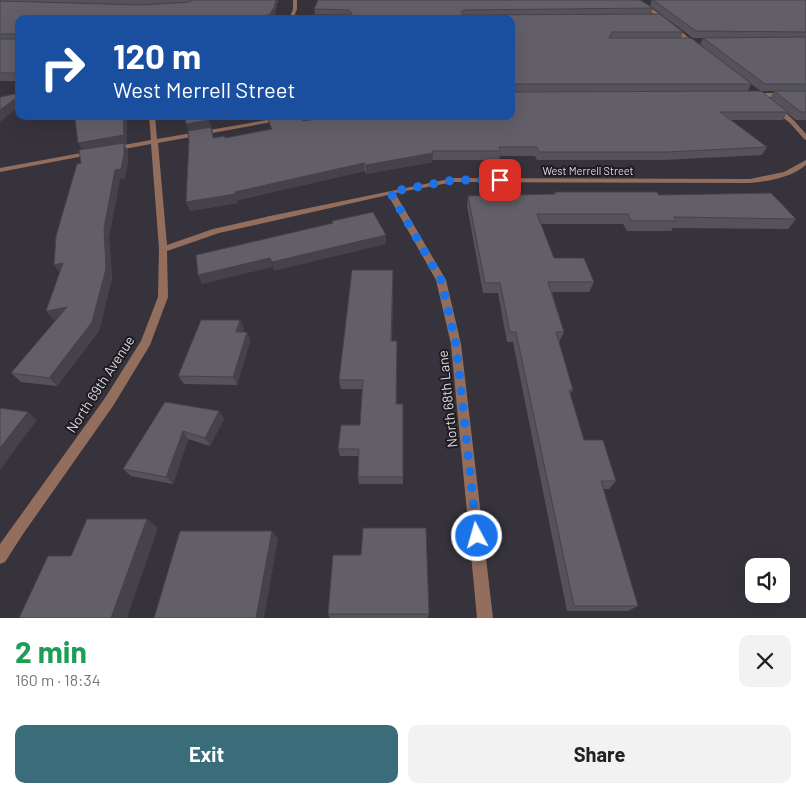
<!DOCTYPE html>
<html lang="en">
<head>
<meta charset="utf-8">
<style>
	:root { --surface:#fff; --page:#f2f2f2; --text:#222; --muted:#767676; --accent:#3a6d79 }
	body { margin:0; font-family:Barlow,sans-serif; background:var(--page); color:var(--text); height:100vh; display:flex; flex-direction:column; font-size:19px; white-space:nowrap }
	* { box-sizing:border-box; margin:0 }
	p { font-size:16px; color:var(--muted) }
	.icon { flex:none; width:28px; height:28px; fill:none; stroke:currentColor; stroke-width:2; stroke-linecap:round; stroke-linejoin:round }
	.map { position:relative; height:618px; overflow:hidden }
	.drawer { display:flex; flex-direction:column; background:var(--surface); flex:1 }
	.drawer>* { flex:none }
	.guide { position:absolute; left:15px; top:15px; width:500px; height:105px; border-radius:10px; box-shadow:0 5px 20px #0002; background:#1a4fa0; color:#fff; overflow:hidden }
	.buttons { position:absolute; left:745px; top:558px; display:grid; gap:10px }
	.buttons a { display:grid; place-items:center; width:45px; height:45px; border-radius:10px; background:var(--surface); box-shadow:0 5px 20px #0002; font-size:25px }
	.pin { position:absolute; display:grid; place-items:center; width:42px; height:42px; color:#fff; margin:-21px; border-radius:10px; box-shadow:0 2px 8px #0006 }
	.me { position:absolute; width:55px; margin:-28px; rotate:354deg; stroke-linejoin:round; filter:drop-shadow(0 0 4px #0008) }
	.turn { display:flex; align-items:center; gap:18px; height:105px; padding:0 15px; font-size:22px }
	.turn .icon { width:65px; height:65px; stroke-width:2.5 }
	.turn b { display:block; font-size:35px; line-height:42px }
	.round { display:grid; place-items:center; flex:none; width:52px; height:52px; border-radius:10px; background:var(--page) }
	.headline { display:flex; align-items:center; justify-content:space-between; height:85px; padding:0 15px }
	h1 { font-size:30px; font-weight:700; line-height:38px; color:#1e9e55 }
	.button { display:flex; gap:10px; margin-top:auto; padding:10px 15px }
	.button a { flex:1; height:58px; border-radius:10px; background:var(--accent); color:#fff; font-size:20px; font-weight:700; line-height:58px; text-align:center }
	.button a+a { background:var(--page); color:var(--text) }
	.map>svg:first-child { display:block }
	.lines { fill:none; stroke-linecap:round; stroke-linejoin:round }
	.lane { fill:#946e5d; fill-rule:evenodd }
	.street { fill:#946e5d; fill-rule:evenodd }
	.wall { fill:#55525a; fill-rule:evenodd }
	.shaded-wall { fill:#45424a }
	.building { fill:#635f69; stroke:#45424a }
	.route { stroke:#1a73e8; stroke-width:9; stroke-dasharray:0 16.2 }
	.labels { text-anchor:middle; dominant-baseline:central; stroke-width:4; stroke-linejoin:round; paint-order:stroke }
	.far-street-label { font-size:11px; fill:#dbd9de; stroke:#1e1c20 }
	.street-label { font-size:14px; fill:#dbd9de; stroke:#1e1c20 }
</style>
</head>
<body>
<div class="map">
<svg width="806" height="618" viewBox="0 0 806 618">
	<rect width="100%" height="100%" fill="#37333c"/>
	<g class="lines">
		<path class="lane" d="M290,17l59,1 2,1h-62z"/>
		<path class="street" d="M293,0h4v9l-4,10h-4l4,-10z
			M632,0c15,0 52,34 65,45v2h-4l-47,-39z
			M806,93v4h-54l-3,-2 3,-2z
			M773,108c12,0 25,17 33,26v6l-2,-1 -14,-16 -17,-13z
			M149,116h6l2,23 133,-23h15l-147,27 9,102 46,-16 57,-13 184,-38 296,1 34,-7 22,-12v5c-16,13 -36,16 -56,18l-296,-1 -59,11 51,87 15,64 32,274h-16l-26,-274 -15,-64 -48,-85 -169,38 -52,18 1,46 -18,48 -37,61 -90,128 -18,28 -5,2v-20l105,-146 36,-57 17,-44 1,-48 -8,-105 -38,7 -3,-2 3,-2 38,-7z
			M92,151l3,2 -1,1 -94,18v-4z"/>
	</g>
	<path class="wall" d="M0,0h278l-3,14 -3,5h-253v62h-19z
		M318,0h488v120h-10l-9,-7 -4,7h-52l36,27 -5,8 -98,5h-127l-2,-4h-35l-1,4h-67v2l-66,12 -1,-3 -127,29v3l-48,8 -4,-9 3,-60v-11l-3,-7 26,4 2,10h11l46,-9 -4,-11h-1l-1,-2h35l3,5 208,-5v-97l-196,-5 -1,-5zM640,0h12l-2,6 43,32h10l-3,7 -19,-7 2,-6 -32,-18 2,-6zM751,84l10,7h13l-4,7 -22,-7z
		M87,116h37l3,5v22l-3,1 4,7v11l-3,16 -5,1 -11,58 3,41 -13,53 -42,55 -36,-4 -10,-9 46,-54 -3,1 -8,-9 14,-39 21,-109 1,-13z
		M555,192l104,3 137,24 -8,10 -115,-1 -2,3h-44l-4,-7h-82l13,34 40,24 -5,10h-37l12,40 -5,10 14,48 -3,4 14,46 32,41 -7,8h-6l35,117 -10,5h-61l-54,-269h-6l-9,-49h-15l-16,-87 1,-10 86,-2z
		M393,278l-1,63 5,63h6v80h-44l-1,-7 1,-21h-19l-2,-7 22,-24 2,-36h-21l-2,-9z
		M240,320l4,9 -2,3h5l3,9 -13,44 -53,-1 -6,-8z
		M165,402l54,9 5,8 -14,27 -22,-7 -15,45 -42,-8 -8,-7z
		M328,614h101l-1,4h-98z"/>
	<path class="shaded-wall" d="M276,0h2l-3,14 -3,5h-2l-1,-4z
		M19,96v11l-19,15v-12z
		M123,116h1l3,5v22l-3,1 4,7v11l-3,16 -5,1 -11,58 3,41 -13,53 -42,55 -8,-8 43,-56 -9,-171 -5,-8z
		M208,116l8,30 -27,-14 -3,-8z
		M433,153l-1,9 -66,12v-9z
		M364,163l1,8 -127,29v3l-48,8 -4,-9z
		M386,235v9l-112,27 -2,-9z
		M270,258l3,9 -71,17 -4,-9z
		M63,263l-2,11 -7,-9z
		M67,307l8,9 -21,4 -8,-9z
		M240,320l4,9 -4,12 -4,-9z
		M247,332l3,9 -13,44 -4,-8z
		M219,411l5,8 -14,27 -5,-8z
		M28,412l9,8 -37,50v-22z
		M183,431l5,8 -15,45 -7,-7z
		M147,519l11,9 -31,90h-16z
		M272,531l6,8 -14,79h-8z"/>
	<path class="building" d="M192,0h84l-2,8 -5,7h-4l-2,4h-244v54h-19v-34h16l-1,-5h-15v-33l141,4 49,-3z
		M318,0h322l13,8 -188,2 -4,2 2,3 197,-1 23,18h-71l-3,6h82l61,46h-240l-1,6v-71h-201l2,-4 40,-1 -3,-4 -35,-1z
		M653,0h153v32l-110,-1z
		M806,37v47h-41l-62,-46z
		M761,91l27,21h-68l47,35 -99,5h-129l-2,-5h-38l1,4h-68l1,2 -67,12 -2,-2 -129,29v2l-49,8 3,-60 -1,-11 23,-4 2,11 11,-2 1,2 47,-9 -5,-12 3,-1h30l3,5 31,-5h177v-24z
		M774,91h32v21h-5z
		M19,93v3l-19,14v-13z
		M87,116h36l1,19 -46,8 -3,-23 12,-2z
		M185,116h23l1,4 -23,4z
		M124,143v11l-3,15 -6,1 -11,58 2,41 -14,53 -43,56 -38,-5 56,-66 -21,4 17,-48 -9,2 2,-29 21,-72 4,-1 -2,-13z
		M555,192h102l2,3 112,-2 25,26 -122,-2 2,4h-45l-3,-7h-91l17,44h30l10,24h-46l16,50h-8l17,58h-4l15,50h19l13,41h-15l37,125h-64l-58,-274h-6l-10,-49h-15l-17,-87 88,-2z
		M373,212l13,23 -114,27 -2,-4 -72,17 -2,-20 137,-32 -1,-2z
		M352,270h41l-2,71h6l-1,63h7v73h-45l1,-28h-21l3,-24h19l3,-45h-24z
		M201,320h39l-4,12h11l-14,45 -55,-1z
		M165,402l54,9 -14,27 -22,-7 -17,46 -43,-8z
		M0,408l28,4 -28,36z
		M87,519h60l-36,99h-92l29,-62h23z
		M363,528h63l3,86h-101l5,-59h28z
		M180,531h92l-16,87h-102z"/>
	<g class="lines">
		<path class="route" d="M477,536l-21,-192 -15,-64 -51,-88 64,-12h46"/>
	</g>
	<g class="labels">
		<g class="far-street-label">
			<text x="588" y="170">West Merrell Street</text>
		</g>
		<g class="street-label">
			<text transform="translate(100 384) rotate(-57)">North 69th Avenue</text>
			<text transform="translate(447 399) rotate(-96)">North 68th Lane</text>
		</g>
	</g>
</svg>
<div class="buttons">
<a><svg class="icon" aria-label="sound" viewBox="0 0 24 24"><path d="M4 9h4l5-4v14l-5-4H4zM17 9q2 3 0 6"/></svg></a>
</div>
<div class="pin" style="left:500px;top:180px;background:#d93025"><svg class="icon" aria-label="arrive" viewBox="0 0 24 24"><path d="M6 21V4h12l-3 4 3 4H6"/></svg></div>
<svg class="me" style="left:477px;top:536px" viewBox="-20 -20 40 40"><circle r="17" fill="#1a73e8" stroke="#fff" stroke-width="3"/><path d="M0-11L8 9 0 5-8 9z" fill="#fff"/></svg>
<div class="guide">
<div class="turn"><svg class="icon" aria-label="right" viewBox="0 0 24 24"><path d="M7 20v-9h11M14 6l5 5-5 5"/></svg><div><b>120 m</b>West Merrell Street</div></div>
</div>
</div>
<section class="drawer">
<div class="headline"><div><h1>2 min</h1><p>160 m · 18:34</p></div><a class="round"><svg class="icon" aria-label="close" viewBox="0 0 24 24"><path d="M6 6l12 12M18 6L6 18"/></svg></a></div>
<div class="button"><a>Exit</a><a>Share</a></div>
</section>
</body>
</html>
